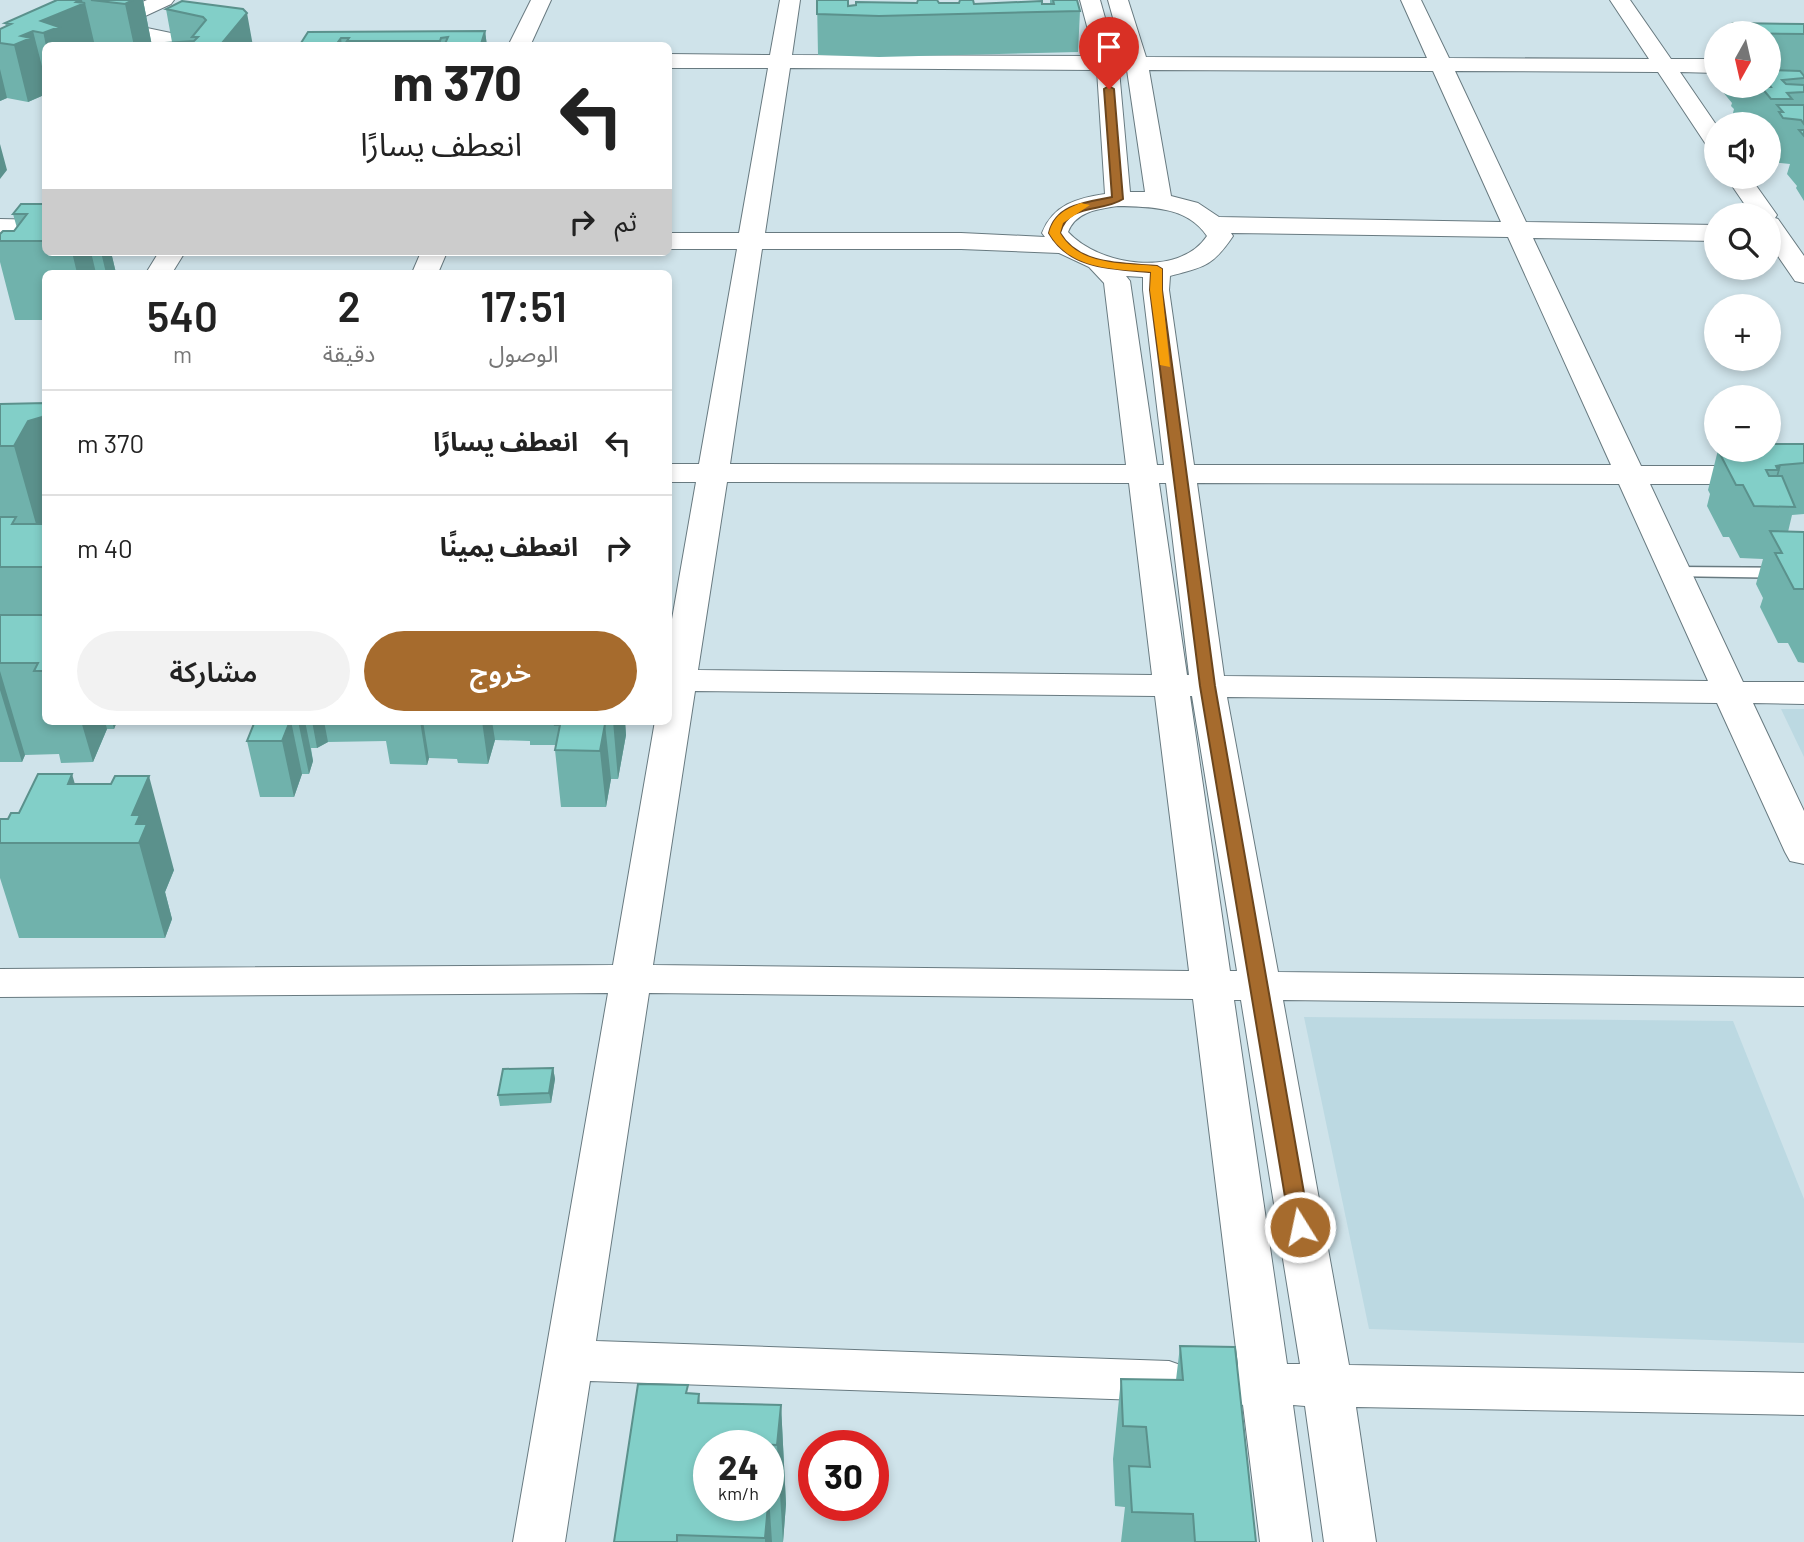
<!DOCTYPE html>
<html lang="ar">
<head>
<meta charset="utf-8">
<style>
	:root { --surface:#fff; --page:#f2f2f2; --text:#222; --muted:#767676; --line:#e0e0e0; --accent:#a66b2d }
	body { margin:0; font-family:Barlow,"Noto Sans Arabic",sans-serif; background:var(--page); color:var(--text); direction:rtl; height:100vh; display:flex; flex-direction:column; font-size:26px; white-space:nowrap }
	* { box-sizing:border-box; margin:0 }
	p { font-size:23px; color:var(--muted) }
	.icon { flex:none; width:38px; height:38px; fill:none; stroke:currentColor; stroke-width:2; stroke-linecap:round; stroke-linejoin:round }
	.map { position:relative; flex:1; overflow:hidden; direction:ltr }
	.drawer { position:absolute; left:42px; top:270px; width:630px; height:455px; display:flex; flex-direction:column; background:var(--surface); border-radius:10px; box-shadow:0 4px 10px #0003; direction:rtl }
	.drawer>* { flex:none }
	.banner { position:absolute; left:42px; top:42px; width:630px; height:214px; border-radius:10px; box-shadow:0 4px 10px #0003; direction:rtl; background:#fff; color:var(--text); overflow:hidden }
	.needle { width:46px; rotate:188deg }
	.fabs { position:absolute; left:1704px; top:21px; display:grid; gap:14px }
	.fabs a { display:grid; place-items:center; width:77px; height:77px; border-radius:50%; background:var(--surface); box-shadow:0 4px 10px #0003; font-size:35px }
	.speed { position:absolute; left:693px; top:1430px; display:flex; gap:14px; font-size:35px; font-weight:700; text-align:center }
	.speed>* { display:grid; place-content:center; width:91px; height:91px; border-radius:50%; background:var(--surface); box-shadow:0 4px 10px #0003; line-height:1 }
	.speed small { font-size:18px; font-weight:400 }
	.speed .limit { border:10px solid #d22; background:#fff; color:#111 }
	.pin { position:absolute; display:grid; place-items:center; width:60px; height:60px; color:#fff; margin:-72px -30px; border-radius:50% 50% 50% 0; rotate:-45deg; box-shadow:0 0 7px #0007 }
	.pin .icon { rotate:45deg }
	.me { position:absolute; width:77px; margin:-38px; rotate:350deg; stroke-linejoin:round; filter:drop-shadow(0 0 5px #0008) }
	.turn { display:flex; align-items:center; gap:24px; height:147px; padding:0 35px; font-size:32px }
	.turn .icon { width:91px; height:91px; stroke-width:2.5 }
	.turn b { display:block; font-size:49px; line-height:60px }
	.then { display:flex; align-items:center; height:66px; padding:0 35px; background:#0003; gap:14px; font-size:26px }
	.eta { display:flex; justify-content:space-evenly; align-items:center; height:119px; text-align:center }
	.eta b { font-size:42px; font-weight:600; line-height:49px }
	.button { display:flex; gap:14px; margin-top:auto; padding:14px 35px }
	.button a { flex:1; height:80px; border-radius:42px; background:var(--accent); color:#fff; font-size:28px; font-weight:600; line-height:80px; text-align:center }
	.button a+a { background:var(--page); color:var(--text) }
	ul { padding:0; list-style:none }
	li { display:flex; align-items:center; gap:21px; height:105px; padding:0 35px; border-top:2px solid var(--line) }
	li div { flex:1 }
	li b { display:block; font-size:26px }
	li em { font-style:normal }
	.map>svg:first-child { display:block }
	.built { fill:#bcd9e2 }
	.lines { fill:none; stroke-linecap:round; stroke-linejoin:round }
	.service-casing { stroke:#687a80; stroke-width:3 }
	.minor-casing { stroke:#687a80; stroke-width:2 }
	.service { fill:#fff; fill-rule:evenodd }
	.minor { fill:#fff; fill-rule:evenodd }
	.wall { fill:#70b2ac; fill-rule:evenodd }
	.shaded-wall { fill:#5b918c }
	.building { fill:#82cfc8; stroke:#5b918c; stroke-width:2 }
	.route { fill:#a66b2d; stroke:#6c461d; stroke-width:2 }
	.slow { fill:#f59e0b }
</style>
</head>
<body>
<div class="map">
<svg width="1804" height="1542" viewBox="0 0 1804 1542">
	<rect width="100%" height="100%" fill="#cfe3ea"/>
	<path class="built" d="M1781,709h23v48z
		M1304,1017l429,4 71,178v144l-435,-14z"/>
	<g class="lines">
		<defs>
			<path id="service" d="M1675,567l129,1v10l-135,-2 -3,-4z"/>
			<path id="minor" d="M147,0h27l-3,4 -43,20 81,17 2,5h-42l-61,-14 -31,14h-29l2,-5z
				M531,0h20l-21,46h-22z
				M780,0h20l-8,55 303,1 -15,-56h20l16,57h8l-16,-57h20l18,57 281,1 -26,-58h20l28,58 200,1 -39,-59h20l41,59h46v14l-37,-1 37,54v25l-8,-2 -51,-77 -203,-1 71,151 191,3v16l-184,-3 108,228h163v18h-154l93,198h61v22l-51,-1 51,108v53l-14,-3 -5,-9 -68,-149 -490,-6 51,275 526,6v28l-521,-6 66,365 455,8v42l-448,-8 20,135h-52l-19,-136 -12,-1 19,137h-52l-17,-137 -20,-6 -7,-15 7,-15 15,-4 -45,-366 -544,-6 -53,348 573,20 17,6 8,14 -8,14 -17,6 -579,-20 -25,161h-52l95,-549 -608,4v-28l613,-4 42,-244h13v-79l28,-160h-28v-18h31l38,-215h-69v-16h71l29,-165h-100v-14l102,1zM790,68l307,2 8,124c-28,4 -52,11 -63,39l3,4 -84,-4h-196zM1119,70h8l18,122h-15zM1149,70l284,1 68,151 -282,-5 -21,-14 -27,-7zM1118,206c32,1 69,0 89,30 -28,42 -108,30 -139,-4 8,-21 31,-23 50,-26zM1231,233l277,4 103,228h-417l-25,-175 1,-14c34,-9 43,-10 63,-40zM762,249h199l98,4 30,14 15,16 22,182 -396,-1zM1126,276l17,1v13l21,175h-7l-27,-184zM727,482l402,1 23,192 -454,-5zM1159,483h7l23,192h-2zM1197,483l422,1 89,197 -484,-5zM695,691l460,5 34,275 -536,-6zM1190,696h2l45,275h-7zM1234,1000h7l59,364h-13z
				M1726,177h24l27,38 -2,3 3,1 26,37v27l-9,-2 -26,-38v-28h-17z
				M0,219l46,1v16l-46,-1z
				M159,252h26l-13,21h-26z
				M421,252h26l-9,21h-26z"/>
		</defs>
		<use href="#service" class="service-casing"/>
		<use href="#minor" class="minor-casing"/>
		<use href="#service" class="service"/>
		<use href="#minor" class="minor"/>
	</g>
	<path class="wall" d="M57,0h86l9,46h-106v42l-3,1 1,6 -16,7 -21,-4 -7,3v-72l6,-3 -1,-3z
		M817,0l31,6 91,-3 35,1h76v-4h27l3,11 -2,41 -199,5 -61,-2z
		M182,1l71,45 -81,-4 -6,-33z
		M1804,24v177l-8,-13 1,-2 -10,-12 3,-10 -18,-2 -3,-4v-34h-17l1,-3 -16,-2 -4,-6 1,-4 -3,-3 1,-3 -14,-17h51v-53h-43l2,-7z
		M485,31l2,15h-186v-3l7,-11z
		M46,204v48h65l5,21h-70v47h-31l-15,-58v-28l14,-3 3,-3 -4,-14z
		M46,403v114l-4,7h4v197h78l-1,3h-7l-2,5h-7l-14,33 -32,1 -2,-9 -34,1 -3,7h-22v-358z
		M1804,444v70l-12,1 -4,17h16v131l-6,-1 -10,-19h-10l-18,-36 3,-9 -7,-14 7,-25 -23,-1 -11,-21h-6l-16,-31 3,-12 -2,-4 10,-40h51z
		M253,721h372l1,14 -8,44h-7l-5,28h-45l-6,-57 1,-5h-26v-4l-35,-1 -7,24 -30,-1 -1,-4 -28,-1 -2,7 -37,-1 -4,-23 -58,1 -11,6h-6l2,13 -4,13h-7l-8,23h-34l-13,-56 6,-16z
		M75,784l99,86 -9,22 7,27 -7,19h-146l-19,-60v-58l8,-1z
		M553,1068l2,11 -4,24 -51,3 -2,-11z
		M1180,1346l76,196h-135l4,-35 -10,-1 -2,-47 8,-80 55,1z
		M688,1393l11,1 1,9 81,2 5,99 -3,38h-169zM709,1446h59v59z"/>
	<path class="shaded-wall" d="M79,0h3l1,4 2,-1 10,43h-49l-5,-25z
		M133,0h10l9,46h-18l-9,-42z
		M247,13l6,33h-31v-3z
		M33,31l13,51v6l-3,1 1,6 -16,7 -14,-57 7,-9z
		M485,31l2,15h-6v-2z
		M341,38l1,8h-7z
		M0,69l7,29 -7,3z
		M0,144l7,26 -7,9z
		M72,252h19l5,21h-19z
		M101,252h10l5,21h-10z
		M46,412v105l-8,14 -24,-85 14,-25z
		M1781,465l-11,41h-2l10,-36 -2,-4z
		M0,671l25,84 -3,7 -22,-72z
		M81,721h24l2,8 -14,33z
		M112,721h3l1,3 -2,5z
		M287,721h4l11,53 -8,23 -12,-56z
		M298,721h7l8,40 -4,13z
		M312,721h12l4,21 -11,6z
		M420,721h3l6,37 -2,7z
		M482,721h10l3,19 -7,24z
		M613,721h12l1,14 -8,44z
		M605,724l6,55 -5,28 -6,-56z
		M72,774l20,69 -24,-59z
		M149,776l25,94 -9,22 7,27 -7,19 -26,-95 -7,-28z
		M553,1068l2,11 -4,24 -2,-10z
		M781,1405l5,99 -3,38 -6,-97z
		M769,1496l3,46h-7v-4z"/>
	<path class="building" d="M57,0h22l-3,2 9,1 -44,18 18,6 -16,6 -10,-2 -12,5 10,2 -17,7 -14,-2v-14l11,-5 -6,-1z
		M91,0h42l-8,4z
		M817,0h31v6l8,-1v-3l61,1 1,-3h19l2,3h20l1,-3h13l1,4 68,-3v3h12l-1,-4h24l3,11 -201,5 -62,-2z
		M182,1l61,8 4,4 -25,30h3l-2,3h-61l3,-3 29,-2 4,-4h-6l14,-17 -3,-3 -37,-8z
		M1733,23l71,1v10l-70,-1 -6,-7z
		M485,31l-4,13h-5v2h-32l4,-9 -7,1 -1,3h-93l2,-3h-8l-6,8h-29l2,-2 -7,-1 7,-11z
		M1769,64l5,6 26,1 4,5v2l-22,2 4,4 18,1v7l-17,1 5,6h-21l-10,-12h10l-2,-3z
		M1777,105h27v19l-3,-4 -18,-2 -4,-6h4z
		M1799,130h5v6z
		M21,204h25v37h-46v-7l3,-3h11l13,-17h-14z
		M46,403v9l-4,5 -14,4 -14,25h-14v-42z
		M1769,444h35v19l-23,2 -5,1 2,4h-12l3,6h13l13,31 -41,-1 -11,-21h-7l-16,-31h9l-2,-4h42z
		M0,517h16l-4,7h34v43h-46z
		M1770,531l34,1v57h-10l-19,-36h7z
		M0,615h46v56h-12l4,-8h-38z
		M255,721h35l-8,20h-35z
		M556,721h57v3h-8l-5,27 -45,-1 5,-25h-5z
		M38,774h34l-4,10h43l4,-8h34l-17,39h8l-4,9h11l-8,19h-139v-24h8l3,-6h8z
		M553,1068l-4,25 -51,2 5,-26z
		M1180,1346l55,1 21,195h-61l-2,-28 -61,-2 -3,-46 21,1 -4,-40 -23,-1 -2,-47 62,1z
		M638,1384l50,1 -2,8 13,1 -1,9 83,2 -4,40 -21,-1v2h-47v59h59l-3,33 -88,-3v7h-63z"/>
	<path class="route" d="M1109,86l5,3 9,110c-21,14 -55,3 -63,34 19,33 64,30 97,33l5,3v21l53,396 95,541 -2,5 -8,3 -7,-3 -3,-5 -90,-541 -50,-396 1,-18c-37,-3 -81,-2 -102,-39 7,-29 38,-31 63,-36l-8,-108z"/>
	<path class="slow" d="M1081,203l9,2 -27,18 -3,10c19,33 64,30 97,33l5,3v21l8,77 -10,-2 -10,-75 1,-18c-37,-3 -81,-2 -102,-39 5,-18 15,-23 32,-30z"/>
</svg>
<div class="fabs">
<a><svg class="needle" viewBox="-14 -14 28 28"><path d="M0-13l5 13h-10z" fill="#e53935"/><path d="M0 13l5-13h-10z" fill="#767676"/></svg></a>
<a><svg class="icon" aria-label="sound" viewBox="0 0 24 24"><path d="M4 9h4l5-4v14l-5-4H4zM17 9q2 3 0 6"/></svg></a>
<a><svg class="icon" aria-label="search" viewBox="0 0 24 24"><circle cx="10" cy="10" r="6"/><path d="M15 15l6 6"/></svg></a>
<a>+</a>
<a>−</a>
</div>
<div class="speed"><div>24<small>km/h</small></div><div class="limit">30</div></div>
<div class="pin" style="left:1109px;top:89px;background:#d93025"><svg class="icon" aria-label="arrive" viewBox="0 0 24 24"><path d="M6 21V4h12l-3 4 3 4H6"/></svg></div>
<svg class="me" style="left:1300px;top:1227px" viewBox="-20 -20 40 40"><circle r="17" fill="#a66b2d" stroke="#fff" stroke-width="3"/><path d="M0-11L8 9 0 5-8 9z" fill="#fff"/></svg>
<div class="banner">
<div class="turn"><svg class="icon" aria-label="left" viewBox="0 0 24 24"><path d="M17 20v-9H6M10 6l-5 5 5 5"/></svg><div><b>370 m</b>انعطف يسارًا</div></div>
<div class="then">ثم<svg class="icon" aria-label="right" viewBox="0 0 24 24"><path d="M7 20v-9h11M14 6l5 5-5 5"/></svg></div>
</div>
<section class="drawer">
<div class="eta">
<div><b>17:51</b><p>الوصول</p></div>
<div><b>2</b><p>دقيقة</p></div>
<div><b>540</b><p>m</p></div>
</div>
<ul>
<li><svg class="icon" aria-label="left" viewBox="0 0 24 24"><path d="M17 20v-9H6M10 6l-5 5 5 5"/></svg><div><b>انعطف يسارًا</b></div><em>370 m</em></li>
<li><svg class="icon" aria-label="right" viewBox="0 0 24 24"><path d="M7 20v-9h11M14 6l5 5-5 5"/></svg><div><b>انعطف يمينًا</b></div><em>40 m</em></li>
</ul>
<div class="button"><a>خروج</a><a>مشاركة</a></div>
</section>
</div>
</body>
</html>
